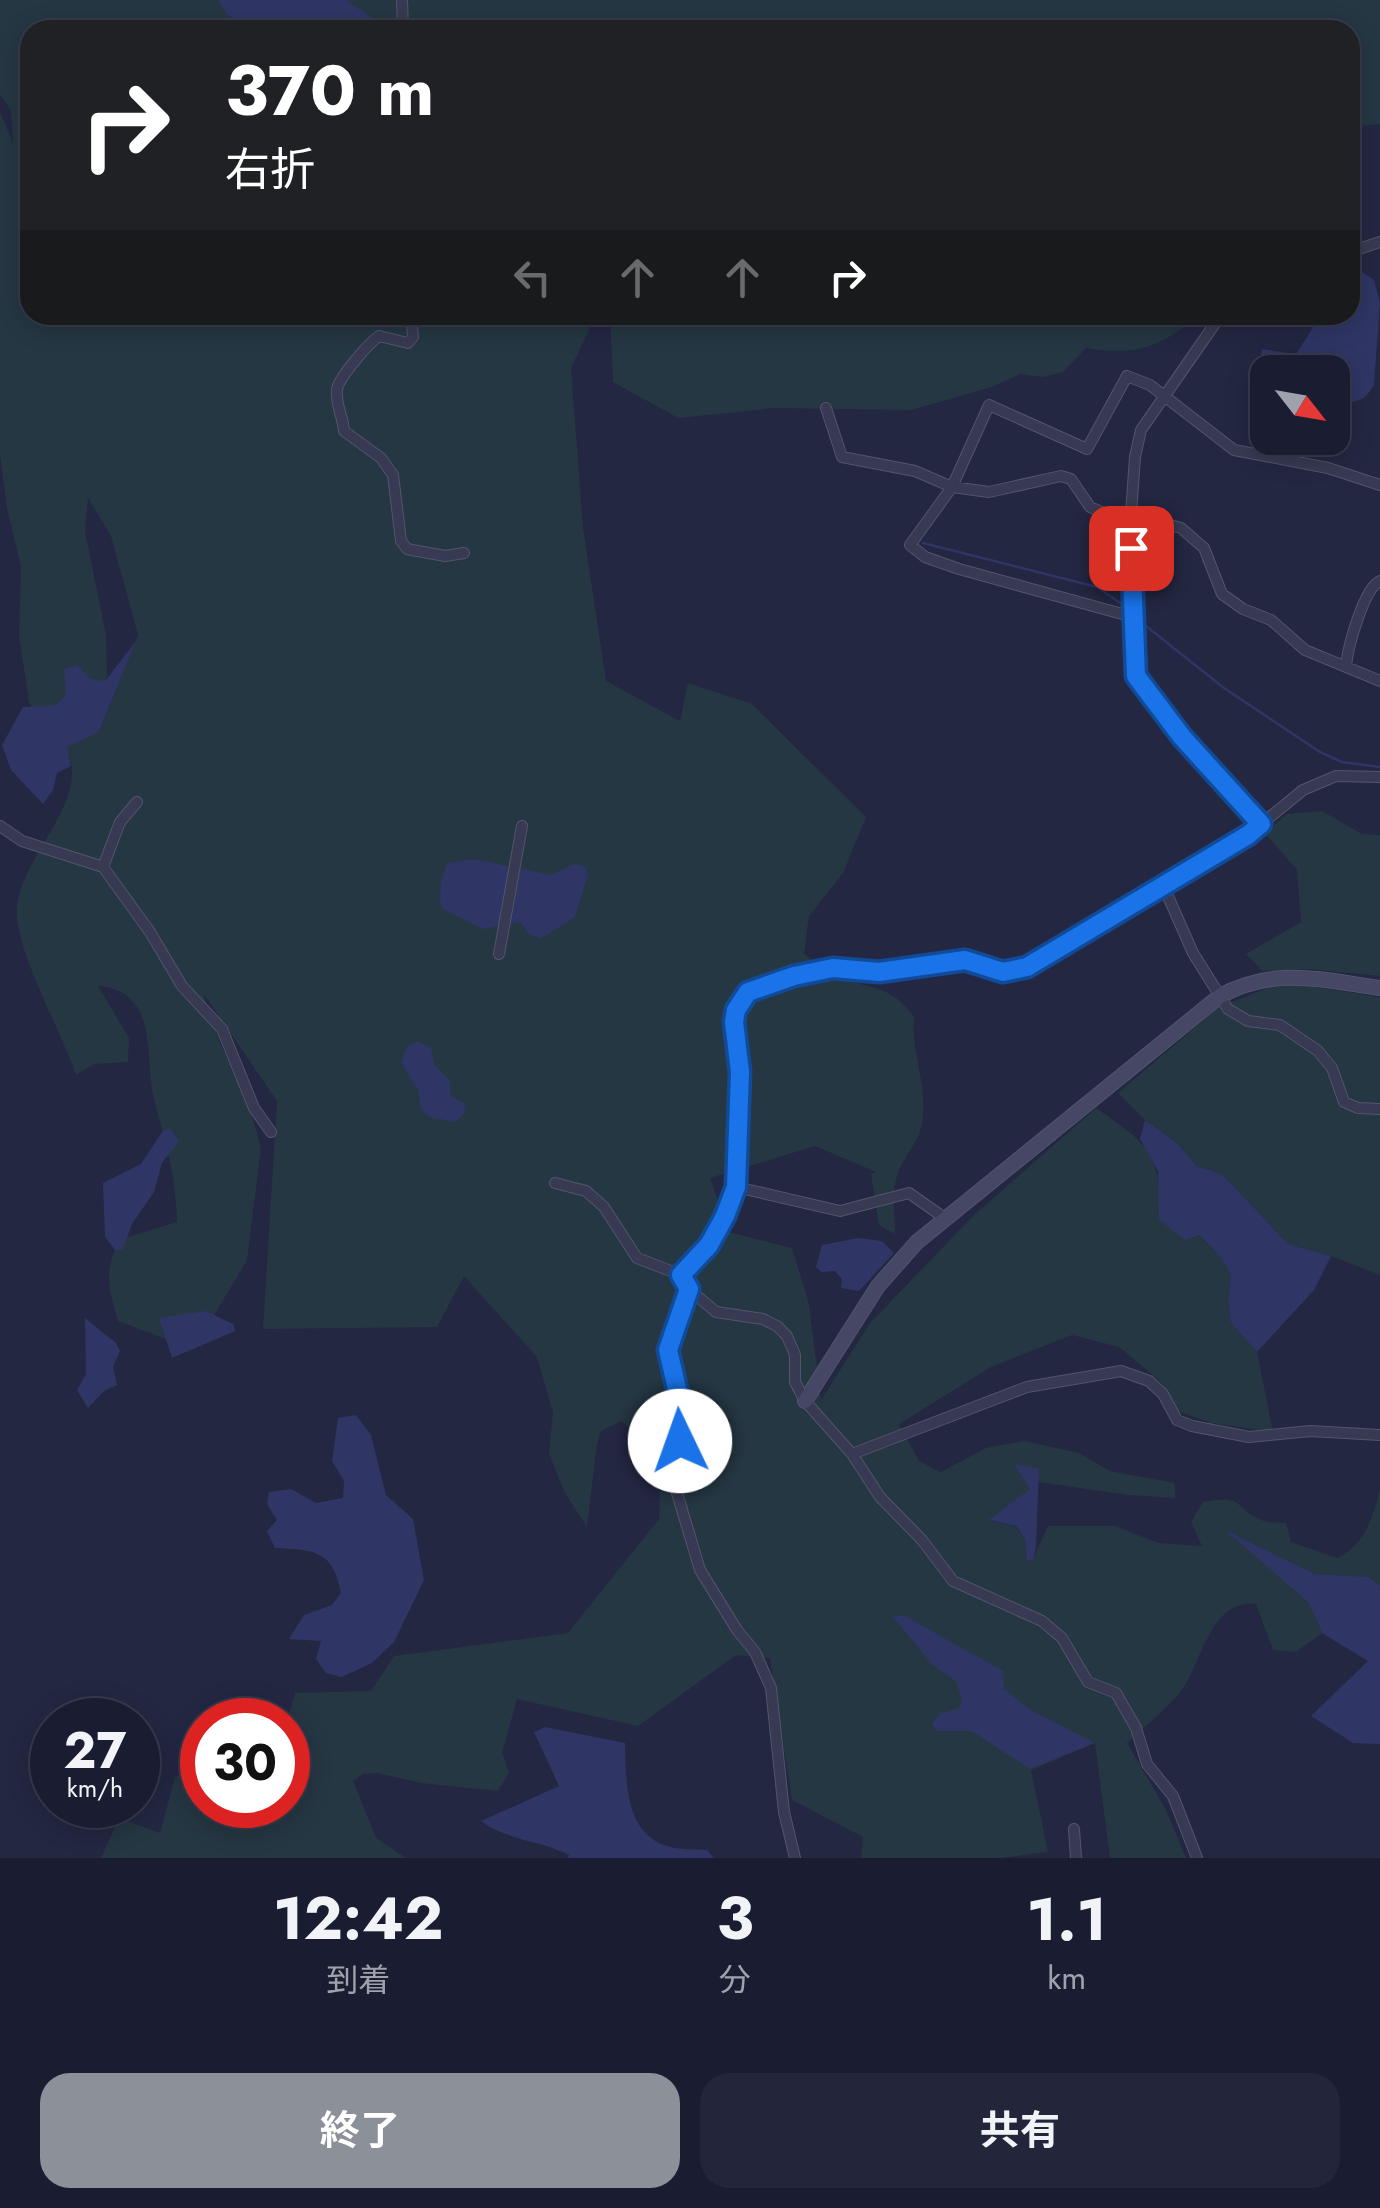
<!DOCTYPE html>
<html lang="ja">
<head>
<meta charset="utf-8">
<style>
	:root { --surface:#1a1d32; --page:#23263a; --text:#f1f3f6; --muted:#9fa2ac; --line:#383b4d; --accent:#8c9099 }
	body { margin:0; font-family:Jost,"Noto Sans JP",sans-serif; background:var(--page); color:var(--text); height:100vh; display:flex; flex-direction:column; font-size:38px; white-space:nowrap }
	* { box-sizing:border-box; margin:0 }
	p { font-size:32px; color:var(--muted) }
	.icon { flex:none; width:55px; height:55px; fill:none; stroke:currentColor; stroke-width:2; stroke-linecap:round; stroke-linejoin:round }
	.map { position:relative; height:1858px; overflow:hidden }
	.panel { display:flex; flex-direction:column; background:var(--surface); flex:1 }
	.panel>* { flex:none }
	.banner { position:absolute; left:20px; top:20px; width:1340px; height:305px; border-radius:30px; box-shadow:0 5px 25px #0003,0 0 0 2px var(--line); background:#202124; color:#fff; overflow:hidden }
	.needle { width:65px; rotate:121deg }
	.fabs { position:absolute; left:1250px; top:355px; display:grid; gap:20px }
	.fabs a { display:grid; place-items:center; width:100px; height:100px; border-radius:20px; background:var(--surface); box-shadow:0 5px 25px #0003,0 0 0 2px var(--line); font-size:50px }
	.speed { position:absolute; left:30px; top:1698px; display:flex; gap:20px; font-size:50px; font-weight:700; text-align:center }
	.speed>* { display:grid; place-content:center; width:130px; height:130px; border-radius:50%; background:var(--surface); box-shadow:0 5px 25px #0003,0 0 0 2px var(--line); line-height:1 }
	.speed small { font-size:25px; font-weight:400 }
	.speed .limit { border:15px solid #d22; background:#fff; color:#111 }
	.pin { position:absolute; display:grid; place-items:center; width:85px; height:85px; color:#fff; margin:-42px; border-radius:20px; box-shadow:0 5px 15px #0006 }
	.me { position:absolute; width:110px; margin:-55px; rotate:357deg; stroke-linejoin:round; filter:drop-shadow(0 0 8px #0008) }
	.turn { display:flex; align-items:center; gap:35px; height:210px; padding:0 40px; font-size:45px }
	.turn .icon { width:130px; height:130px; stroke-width:2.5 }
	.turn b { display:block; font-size:70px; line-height:85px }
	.lanes { display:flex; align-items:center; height:95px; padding:0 40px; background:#0003; justify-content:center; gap:50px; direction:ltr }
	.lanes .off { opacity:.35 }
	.eta { display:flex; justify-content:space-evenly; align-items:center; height:170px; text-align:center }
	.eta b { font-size:60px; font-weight:700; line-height:70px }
	.cta { display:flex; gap:20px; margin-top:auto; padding:20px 40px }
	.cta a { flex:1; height:115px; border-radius:30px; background:var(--accent); color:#fff; font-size:40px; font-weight:700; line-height:115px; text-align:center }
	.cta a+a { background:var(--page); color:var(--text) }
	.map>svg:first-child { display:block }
	.green { fill:#253743; fill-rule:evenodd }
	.water { fill:#2f3665 }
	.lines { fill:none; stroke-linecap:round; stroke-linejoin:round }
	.stream { stroke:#2f3665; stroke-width:2.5 }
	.street-casing { stroke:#52556c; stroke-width:12 }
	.secondary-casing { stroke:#52556c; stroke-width:16 }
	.street { stroke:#373a52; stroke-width:10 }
	.secondary { stroke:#454765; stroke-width:14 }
	.route-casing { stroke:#114b97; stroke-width:25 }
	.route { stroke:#1a73e8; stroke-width:18 }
</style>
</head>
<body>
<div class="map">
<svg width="1380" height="1858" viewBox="0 0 1380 1858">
	<rect width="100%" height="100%" fill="#232742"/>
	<path class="green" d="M0,0h1380v124l-30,3v-97h-1320v285h566l-25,53 12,160 23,153 74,40 8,-38 64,21 114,113 -23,56 -34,43 -5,37c8,7 17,15 26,20 30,17 59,7 84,44 -3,34 12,64 9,99 -1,26 -22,41 -27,64 -4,16 -1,37 -1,54l-16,-9 -8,-51 5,-2 -61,-26 -105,32 19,54 63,16 17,56 12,96 49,-77 103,-107 123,-108c52,36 65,44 64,111l38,16 21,20 12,20 -3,27 3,21 26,29 16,80 -62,-9 -33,-12 -16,-28 -43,-36 -47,-12 -81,32 -92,57 20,37 22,11 45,-24 38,-7 55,12 31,18 65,12v15l-47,-3 -89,-13v-13l-14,12 5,8 -39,32 24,5 10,13 2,22 6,-2 15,-33h67l43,17 44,3 -11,-24 12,-20c43,-8 29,5 58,18 7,3 18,2 25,3l5,19 46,16c28,-13 35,-39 43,-68v96l-10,-9 -55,-3 -86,-42 80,71 13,30 -26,19 -23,-2 -17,-46c-48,-5 -54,62 -77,90 -16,18 -35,33 -52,49l39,67 20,48h-76l-15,-115 -64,27 17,82 -47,6h-140l2,-21 -71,-37 -22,-142 -34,-3 -98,71 -121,-27 -15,54 7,20 -11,18 -77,-8 -44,-10 -14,1 -10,7 23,57 30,20h-305l18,-40 41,15 15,-56 27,-12v40h86l-1,-85 8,-27 76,-2 23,-35 174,-23 91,-114 2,-54 -39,-44 -21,10 -4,13 -10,83 -22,-34 -16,-39 4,-42 -16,-55 -73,-81 -27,51 -174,2 14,-228 -74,-108 17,50 30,65 11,40 -14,112 -37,62 -42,18 -50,-19c-9,-34 -16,-50 3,-82l56,-17c-1,-48 -11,-77 -23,-123 -10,-41 6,-108 -56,-113l31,52 -1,24 -34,2 -18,11c-14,-43 -63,-128 -59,-168 4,-45 57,-93 55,-137 0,-7 -4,-15 -6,-22l-22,-14 -15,-32 -10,-67 2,-69 -14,-58 -7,-53v-343l13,31 -2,-33 -11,-15zM88,498l23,38 27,99 -39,98 -5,-12 13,-46 -1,-40 -21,-104z
		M610,315h589c-39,33 -63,41 -113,33l-23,24 -20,5 -23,-3 -28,13 -81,23 -136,-2 -97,10 -65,-36z
		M1322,811l40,23 18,1v141l-73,-7 -45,2 -16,-17 55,-32 -4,-52 -32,-37 22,-19z
		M1283,982l97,15v278l-49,-19 -43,-12 -66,-70 -25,-8 -21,-24 -31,-22 -27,-27 101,-86z"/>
	<path class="water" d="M218,0h128l32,22 2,7 -129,1 -23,-15z
		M1355,267l19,13 6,22 -6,82c-9,20 -21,18 -41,18l-1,-30h-64l-1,29 -7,-6 -4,-10 6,-36 34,5 25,-39h29v-42z
		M136,641l-37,91 -32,15 4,19 -14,7 -4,17 -10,14 -32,-34 -9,-25 21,-38 31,-1 12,-10 -2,-27 14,-4 12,14 15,2z
		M474,859l78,16 21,-11 12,3 3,7 -13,43 -35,22 -11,-5 -8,-12 -38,7 -40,-20 -3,-7 1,-21 6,-18z
		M417,1041l14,7 4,18 15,14v15l15,9 -1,10 -9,8 -25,-5 -9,-7 -3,-20 -17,-28 6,-15z
		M1145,1120l31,22 21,24 25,8 66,70 43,12 -17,34 -57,62 -26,-29 -3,-21 3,-27 -12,-20 -20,-20 -15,5 -25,-21 -1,-48 -18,-32z
		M170,1128l9,13 -17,22 -8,29 -22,32 -9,25 -7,2 -11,-14 -2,-54 38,-19 21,-32z
		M858,1238l24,3 12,12 -35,38 -18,-3 1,-9 -7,-8 -14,1 -5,-5 6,-22z
		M206,1311l27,13 2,7 -63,27 -13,-40z
		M85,1318l31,25 4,8 -7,16 4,18 -13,6 -16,17 -11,-18 9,-16z
		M356,1415l15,20 15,60 27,24 11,61 -30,62 -22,21 -30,14 -16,-4 -10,-14 5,-18 -32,-2 15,-24 28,-10 9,-12c-8,-43 -26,-43 -66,-45l-8,-17 10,-11 -10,-16 2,-12 22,-3 25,14 27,-5 1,-17 -12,-20 6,-43z
		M1014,1464l25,5 -3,78 -3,13 -6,1 -2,-22 -9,-13 -27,-6 41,-31z
		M1225,1530l90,44 55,3 10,9v158l-27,-1 -42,-27 57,-55 -46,-28 -13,-30z
		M903,1615l100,56 1,18 30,23 61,31 -65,26 -58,-38h-35l-5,-7 9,-11 17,-4 4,-7 -5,-20 -25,-18 -39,-47z
		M545,1727l80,16c1,36 -1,90 42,103 11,4 27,3 40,4l7,8h-146l1,-3c-29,-15 -61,-14 -88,-34l78,-35 -25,-54z"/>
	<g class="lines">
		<path class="stream" d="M923,543l174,44 29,20
			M1141,622l83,66 96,64 22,10 38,5"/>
		<defs>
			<path id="street" d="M402,0l1,30
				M1350,252l30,-10
				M406,315l6,10 1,12 -5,6 -29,-7c-11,8 -39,40 -42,53 -2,14 6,28 7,42l37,27 12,17 8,66 6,8 38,7 19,-3
				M1221,315l-80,115 -6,27 -4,57 3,148c7,44 95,124 127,162
				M826,408l16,49 73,14 37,16 37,5 72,-16 10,3 19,28 16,7h25l50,14 23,20 18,46 21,15 28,11 34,30 75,31
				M1133,617l-174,-48 -34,-12 -15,-12 42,-58 37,-82 98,44 40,-73 23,9 84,65 94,18 52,17
				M1346,666c2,-20 18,-78 34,-85
				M0,826l22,15 81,26 47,65 32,54 40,43 32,79 17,24
				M103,867l17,-45 17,-20
				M1163,885l30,68 35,56 20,12 32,4 38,26 14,17 12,34 14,6 22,1
				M499,954l23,-128
				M555,1183l31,8 18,16 33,51 44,17 8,14 27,23 47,7 14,7 10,10 8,19v27l10,19 47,53 28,43 42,43 31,41 89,40 20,17 26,44 28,11 20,35 11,36 26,32 24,62
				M736,1187l104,24 69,-18 37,26
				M681,1275l28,-30 16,-29 11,-29 4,-115 -6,-51 2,-11 13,-18 84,-24 14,4h32l86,-12 38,12 24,-5 221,-132 55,-45 33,-14 44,1
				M689,1289l-21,61 14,75 -11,48 29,97 37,60 18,22 16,36 13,124 11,46
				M852,1454l175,-67 94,-16 28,10 14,13 14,26 15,6 57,11 61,-6 70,4
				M1074,1829l2,29"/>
			<path id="secondary" d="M805,1401l73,-115 39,-44 303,-246c55,-30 101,-16 160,-8"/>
		</defs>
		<use href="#street" class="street-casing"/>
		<use href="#secondary" class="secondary-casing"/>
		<use href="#street" class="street"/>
		<use href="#secondary" class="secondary"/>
	</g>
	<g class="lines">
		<defs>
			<path id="route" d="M680,1441l1,-35 -13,-56 21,-61 -8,-14 28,-30 16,-29 11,-29 4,-115 -6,-50 2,-12 12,-18 46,-16 39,-8 46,4 86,-12 38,12 24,-5 221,-132 13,-11 -79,-87 -46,-61 -5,-128"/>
		</defs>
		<use href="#route" class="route-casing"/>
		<use href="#route" class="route"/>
	</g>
</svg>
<div class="fabs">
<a><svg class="needle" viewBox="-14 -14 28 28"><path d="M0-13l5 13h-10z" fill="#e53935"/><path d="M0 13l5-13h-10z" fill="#9fa2ac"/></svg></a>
</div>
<div class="speed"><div>27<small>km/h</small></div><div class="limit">30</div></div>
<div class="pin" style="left:1131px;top:548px;background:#d93025"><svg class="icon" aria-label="arrive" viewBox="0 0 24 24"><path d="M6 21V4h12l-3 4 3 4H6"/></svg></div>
<svg class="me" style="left:680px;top:1441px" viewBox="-20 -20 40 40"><circle r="19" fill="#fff"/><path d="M0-13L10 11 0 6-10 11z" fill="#1a73e8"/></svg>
<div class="banner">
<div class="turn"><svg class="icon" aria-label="right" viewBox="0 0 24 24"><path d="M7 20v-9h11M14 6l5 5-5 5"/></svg><div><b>370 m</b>右折</div></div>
<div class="lanes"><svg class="icon off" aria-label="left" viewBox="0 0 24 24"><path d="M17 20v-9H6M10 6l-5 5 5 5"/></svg><svg class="icon off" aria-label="ahead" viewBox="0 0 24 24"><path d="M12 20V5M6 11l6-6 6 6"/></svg><svg class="icon off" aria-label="ahead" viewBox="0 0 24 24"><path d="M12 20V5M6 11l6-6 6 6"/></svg><svg class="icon" aria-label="right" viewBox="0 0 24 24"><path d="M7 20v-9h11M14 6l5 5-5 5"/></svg></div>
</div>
</div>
<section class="panel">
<div class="eta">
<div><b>12:42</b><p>到着</p></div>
<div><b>3</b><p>分</p></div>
<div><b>1.1</b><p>km</p></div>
</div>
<div class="cta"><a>終了</a><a>共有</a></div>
</section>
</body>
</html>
